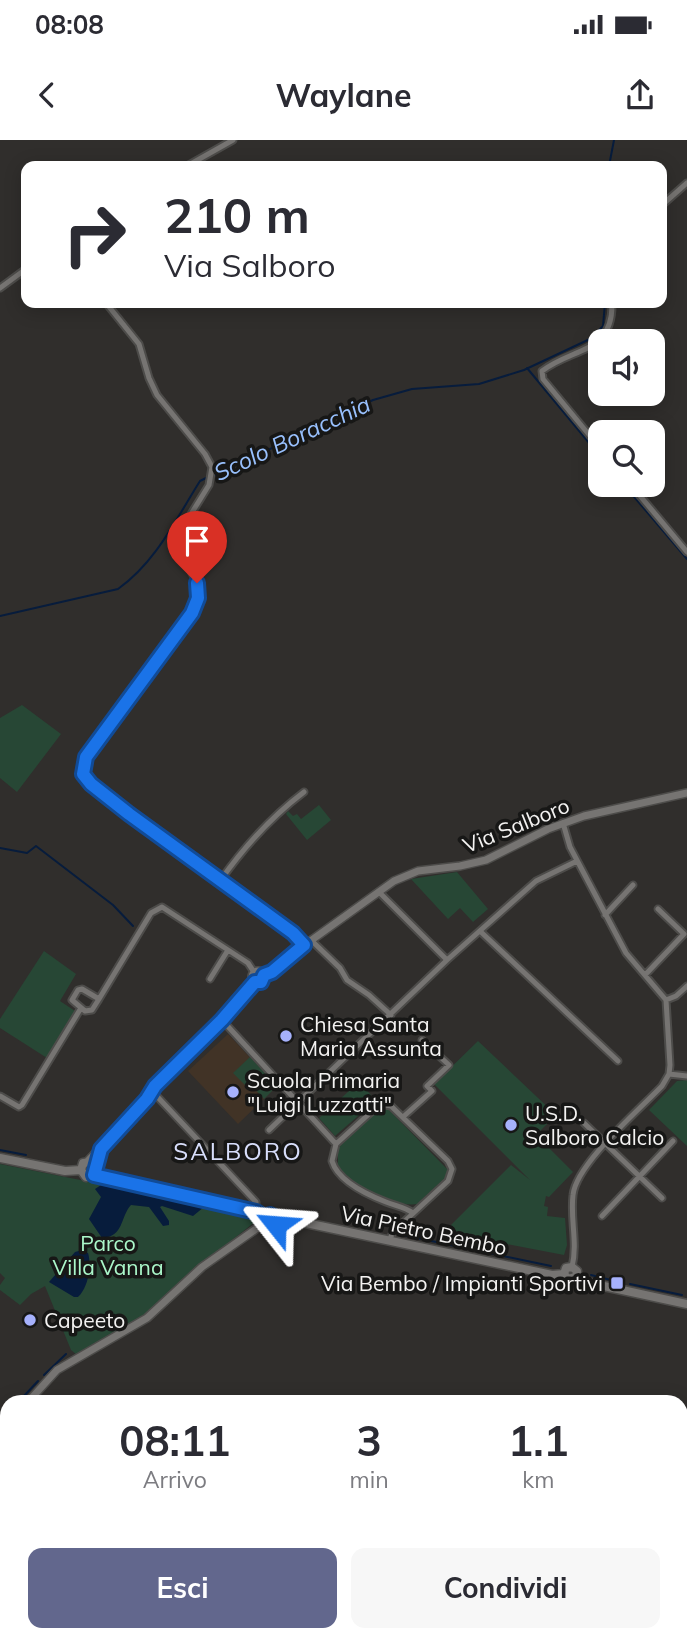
<!DOCTYPE html>
<html lang="it">
<head>
<meta charset="utf-8">
<style>
	:root { --surface:#fff; --page:#f7f7f7; --text:#2b2b33; --muted:#7c7c81; --accent:#62678d }
	body { margin:0; font-family:Mulish,sans-serif; background:var(--page); color:var(--text); height:100vh; display:flex; flex-direction:column; font-size:26px; white-space:nowrap }
	* { box-sizing:border-box; margin:0 }
	p { font-size:23px; color:var(--muted) }
	.icon { flex:none; width:38px; height:38px; fill:none; stroke:currentColor; stroke-width:2; stroke-linecap:round; stroke-linejoin:round }
	.map { position:relative; flex:1; overflow:hidden }
	.side { position:absolute; left:0px; top:1255px; width:688px; height:247px; display:flex; flex-direction:column; background:var(--surface); border-radius:21px 21px 0 0; box-shadow:0 4px 18px #0003 }
	.side>* { flex:none }
	.hud { position:absolute; left:21px; top:21px; width:646px; height:147px; border-radius:14px; box-shadow:0 4px 18px #0003; background:#fff; color:var(--text); overflow:hidden }
	.tools { position:absolute; left:588px; top:189px; display:grid; gap:14px }
	.tools a { display:grid; place-items:center; width:77px; height:77px; border-radius:14px; background:var(--surface); box-shadow:0 4px 18px #0003; font-size:35px }
	.pin { position:absolute; display:grid; place-items:center; width:60px; height:60px; color:#fff; margin:-72px -30px; border-radius:50% 50% 50% 0; rotate:-45deg; box-shadow:0 0 7px #0007 }
	.pin .icon { rotate:45deg }
	.me { position:absolute; width:77px; margin:-38px; rotate:298deg; stroke-linejoin:round; filter:drop-shadow(0 0 5px #0008) }
	.turn { display:flex; align-items:center; gap:24px; height:147px; padding:0 28px; font-size:32px }
	.turn .icon { width:91px; height:91px; stroke-width:2.5 }
	.turn b { display:block; font-size:49px; line-height:60px }
	.eta { display:flex; justify-content:space-evenly; align-items:center; height:119px; text-align:center }
	.eta b { font-size:42px; font-weight:700; line-height:49px }
	.action { display:flex; gap:14px; margin-top:auto; padding:14px 28px }
	.action a { flex:1; height:80px; border-radius:14px; background:var(--accent); color:#fff; font-size:28px; font-weight:700; line-height:80px; text-align:center }
	.action a+a { background:var(--page); color:var(--text) }
	.status { display:flex; justify-content:space-between; align-items:center; height:49px; padding:0 35px; background:var(--surface); direction:ltr }
	.status svg { height:19px; fill:currentColor }
	header { display:flex; justify-content:space-between; align-items:center; height:91px; padding:0 28px; background:var(--surface); font-size:32px; font-weight:700 }
	.map>svg:first-child { display:block }
	.education { fill:#413326 }
	.green { fill:#274735 }
	.water { fill:#071c3c }
	.lines { fill:none; stroke-linecap:round; stroke-linejoin:round }
	.stream { stroke:#071c3c; stroke-width:2 }
	.minor-casing { stroke:#4d4c4a; stroke-width:9 }
	.tertiary-casing { stroke:#4d4c4a; stroke-width:10 }
	.secondary-casing { stroke:#4d4c4a; stroke-width:11 }
	.minor { stroke:#767472; stroke-width:5 }
	.tertiary { stroke:#767472; stroke-width:7 }
	.secondary { stroke:#767472; stroke-width:8 }
	.route-casing { stroke:#114b97; stroke-width:18 }
	.route { stroke:#1a73e8; stroke-width:12 }
	.poi-dot { fill:#a6b1fc; stroke:#171716; stroke-width:2.5 }
	.labels { text-anchor:middle; dominant-baseline:central; stroke-width:7; stroke-linejoin:round; paint-order:stroke }
	.street-label { font-size:21px; fill:#f3f2f1; stroke:#171716 }
	.poi-label { font-size:21px; fill:#f3f2f1; stroke:#171716; text-anchor:start }
	.park-label { font-size:21px; fill:#abf7ca; stroke:#171716 }
	.water-label { font-size:23px; font-style:italic; fill:#98c0fd; stroke:#171716 }
	.quarter-label { font-size:24px; letter-spacing:2px; fill:#d8defb; stroke:#171716 }
</style>
</head>
<body>
<div class="status"><b>08:08</b><svg viewBox="0 0 49 12"><path d="M0 12V9h3v3zM5 12V6h3v6zM10 12V3h3v9zM15 12V0h3v12zM26 1h20v11H26zM47 4h2v5h-2z"/></svg></div>
<header><svg class="icon" aria-label="back" viewBox="0 0 24 24"><path d="M15 5l-7 7 7 7"/></svg>Waylane<svg class="icon" aria-label="share" viewBox="0 0 24 24"><path d="M12 15V3M7 8l5-5 5 5M5 13v7h14v-7"/></svg></header>
<div class="map">
<svg width="687" height="1500" viewBox="0 0 687 1500">
	<rect width="100%" height="100%" fill="#302e2c"/>
	<path class="education" d="M228,894l49,52 -39,38 -50,-53z"/>
	<path class="green" d="M22,565l39,29 -44,58 -17,-14v-60z
		M319,665l12,15 -24,20 -21,-26 2,-3 5,5 4,-2 4,5z
		M457,732l31,37 -15,13 -13,-14 -12,11 -37,-40z
		M44,811l32,23 -16,27 15,10 -28,47 -47,-30v-9z
		M478,901l78,74 -20,20 37,37 -24,25 -3,-1 -2,10 4,1 -1,9 18,2 2,27 -3,10 -120,-23 67,-67 19,15 -96,-96z
		M250,917l27,29 -13,13 -15,-16 -3,3 -13,-13z
		M687,940v66l-38,-36 28,-29z
		M359,942l12,13 2,8 -38,33 -16,-18z
		M382,967l6,2 60,61 -3,8 -28,26c-21,4 -66,-20 -79,-37v-19z
		M0,1024l251,50 5,7 -59,47 -52,48 -68,39 -6,-5 -26,-64 -14,8 -11,11 -20,-15v-5l5,-7 -5,-5z"/>
	<path class="water" d="M101,1045l103,22 -11,9 -31,-10 -2,1 9,14v4l-6,1 -14,-19 -18,-2c-11,12 -7,32 -29,33l-13,-19 12,-22 -6,-8z
		M82,1110l6,3c4,13 0,35 -10,44h-4l-25,-15 26,-30z"/>
	<g class="lines">
		<path class="stream" d="M609,26l5,-26
			M527,228l73,88
			M213,336l160,-76 39,-11 67,-5 45,-14 68,-32 11,-12 2,-23
			M624,345l63,74
			M0,476l118,-27c38,-27 58,-70 82,-108l8,-4
			M0,708l27,5 9,-7 77,59 20,21
			M0,1010l26,5
			M403,1095l148,31
			M591,1135l20,5
			M630,1144l52,11
			M44,1235l22,-21
			M24,1256l14,-15
			M0,1285l7,-8"/>
		<defs>
			<path id="minor" d="M187,26l46,-26
				M662,65l25,-22
				M0,148l26,-19
				M106,163l33,41 10,34 8,17 48,59 7,13 -3,18 -26,42 -4,15 3,12 15,29 -2,25 -106,145 -7,16 9,15 202,149 11,12
				M600,308l-57,-69 -1,-8c31,-24 71,-17 70,-68
				M631,345l56,67
				M563,683l7,24 56,106 40,47 4,65 -1,9 -7,12c-23,24 -86,78 -89,109 -3,25 5,47 -1,72
				M220,741c24,-34 51,-64 84,-89
				M379,752l68,68
				M605,775l28,-30
				M481,792l137,129
				M311,800l29,28 7,12 22,15 22,20
				M645,835l39,-41 -26,-25
				M210,839l18,-29
				M99,859l-17,-10 -4,1 -6,10 13,11 7,-1 7,-11 52,-86 11,-6 86,56 6,9
				M666,860l10,-4 11,-10
				M222,880l114,124
				M669,934l18,2
				M152,951l104,111v10
				M0,956l19,11 3,-2 59,-97
				M403,977l29,-26 -5,-5 22,-21 -27,-25
				M584,983l78,75
				M269,990l178,-170 89,-79 41,-20
				M602,1076l71,-75
				M389,1101l4,-9 55,-51 4,-12 -4,-8 -57,-55 -11,-2 -44,40 -4,17c6,20 36,34 54,41 10,4 19,5 27,11"/>
			<path id="tertiary" d="M252 837a6 6 0 1 1 12 0a6 6 0 1 1-12 0Z
				M264,835l8,-2 23,-21 99,-71 24,-10 42,-5 26,-6 62,-31 36,-13 103,-23
				M88,1021l59,-62 8,-13 67,-66 33,-38
				M28,1262l29,-32 90,-52 55,-51 61,-43
				M0,1294l7,-8"/>
			<path id="secondary" d="M0,1018l65,13 16,-1
				M81,1030l5,7 8,-2 162,37 8,5
				M81,1030l2,-7 10,-1 4,6 -3,7
				M264,1077l-1,7 4,5 8,-2 2,-7
				M277,1080l10,-1 265,56 12,-1 4,5 8,-2 14,6 97,21
				M564,1134l2,-6 6,-1 5,4 -1,6"/>
		</defs>
		<use href="#minor" class="minor-casing"/>
		<use href="#tertiary" class="tertiary-casing"/>
		<use href="#secondary" class="secondary-casing"/>
		<use href="#minor" class="minor"/>
		<use href="#tertiary" class="tertiary"/>
		<use href="#secondary" class="secondary"/>
	</g>
	<g class="lines">
		<defs>
			<path id="route" d="M197,443l1,15 -6,15 -106,144 -3,17 8,10 38,30 164,119 11,12 -32,27 -8,3 -3,7h-6l-33,38 -67,66 -8,13 -46,50 -7,26 162,37 8,5 6,-2 6,3v7"/>
		</defs>
		<use href="#route" class="route-casing"/>
		<use href="#route" class="route"/>
	</g>
	<g class="poi-dot">
		<circle cx="286" cy="896" r="7"/>
		<circle cx="233" cy="952" r="7"/>
		<circle cx="511" cy="985" r="7"/>
		<rect x="610" y="1136" width="14" height="14" rx="3.5"/>
		<circle cx="30" cy="1180" r="7"/>
	</g>
	<g class="labels">
		<g class="street-label">
			<text transform="translate(516 685) rotate(-22)">Via Salboro</text>
			<text transform="translate(424 1090) rotate(12)">Via Pietro Bembo</text>
		</g>
		<g class="poi-label">
			<text x="300" y="884">Chiesa Santa<tspan x="300" dy="24">Maria Assunta</tspan></text>
			<text x="247" y="940">Scuola Primaria<tspan x="247" dy="24">"Luigi Luzzatti"</tspan></text>
			<text x="525" y="973">U.S.D.<tspan x="525" dy="24">Salboro Calcio</tspan></text>
			<text x="603" y="1143" text-anchor="end">Via Bembo / Impianti Sportivi</text>
			<text x="44" y="1180">Capeeto</text>
		</g>
		<g class="park-label">
			<text x="108" y="1103">Parco<tspan x="108" dy="24">Villa Vanna</tspan></text>
		</g>
		<g class="water-label">
			<text transform="translate(292 298) rotate(-25)">Scolo Boracchia</text>
		</g>
		<g class="quarter-label">
			<text x="238" y="1011">SALBORO</text>
		</g>
	</g>
</svg>
<div class="tools">
<a><svg class="icon" aria-label="sound" viewBox="0 0 24 24"><path d="M4 9h4l5-4v14l-5-4H4zM17 9q2 3 0 6"/></svg></a>
<a><svg class="icon" aria-label="search" viewBox="0 0 24 24"><circle cx="10" cy="10" r="6"/><path d="M15 15l6 6"/></svg></a>
</div>
<div class="pin" style="left:197px;top:443px;background:#d93025"><svg class="icon" aria-label="arrive" viewBox="0 0 24 24"><path d="M6 21V4h12l-3 4 3 4H6"/></svg></div>
<svg class="me" style="left:276px;top:1085px" viewBox="-20 -20 40 40"><path d="M0-17L14 15 0 8-14 15z" fill="#1a73e8" stroke="#fff" stroke-width="4"/></svg>
<div class="hud">
<div class="turn"><svg class="icon" aria-label="right" viewBox="0 0 24 24"><path d="M7 20v-9h11M14 6l5 5-5 5"/></svg><div><b>210 m</b>Via Salboro</div></div>
</div>
<section class="side">
<div class="eta">
<div><b>08:11</b><p>Arrivo</p></div>
<div><b>3</b><p>min</p></div>
<div><b>1.1</b><p>km</p></div>
</div>
<div class="action"><a>Esci</a><a>Condividi</a></div>
</section>
</div>
</body>
</html>
